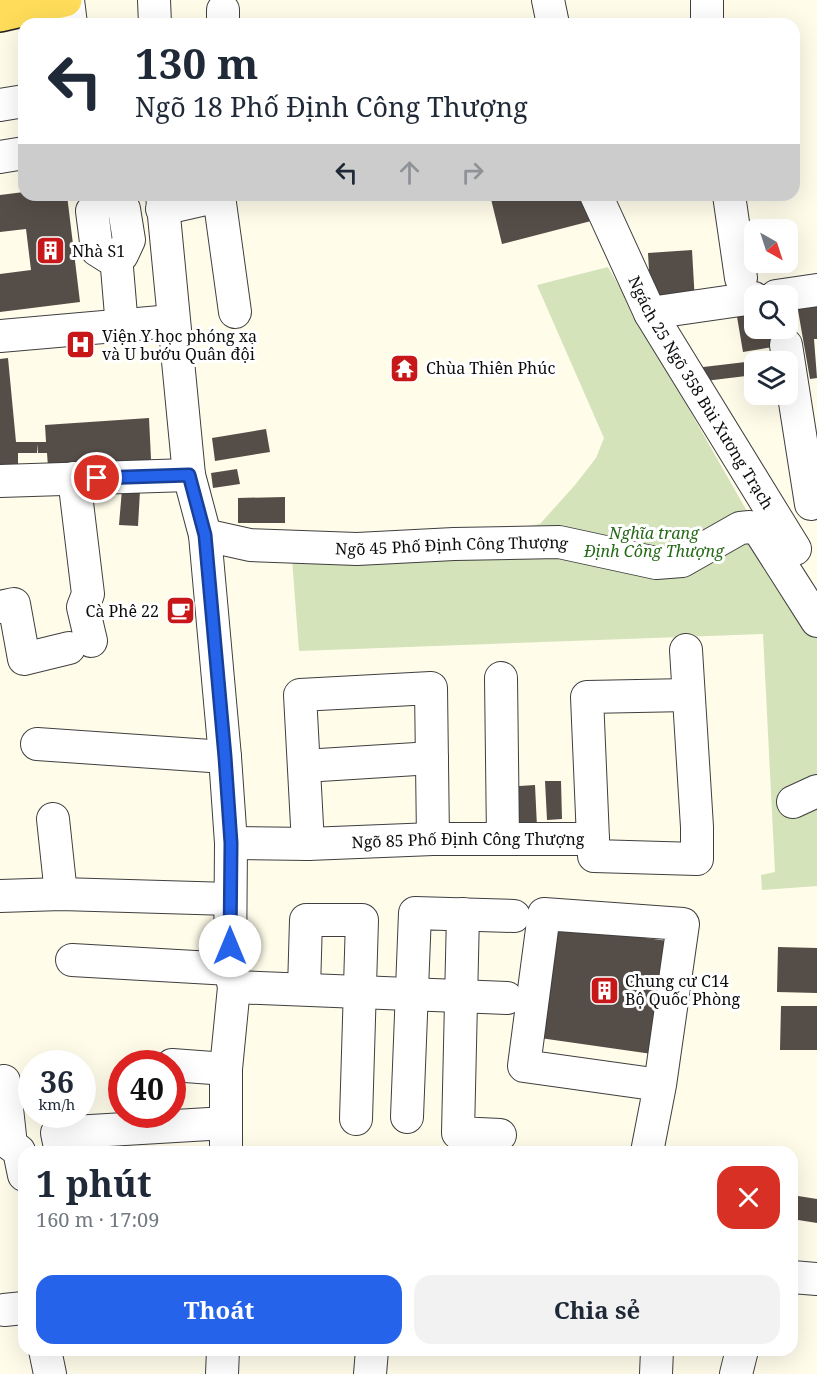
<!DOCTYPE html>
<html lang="vi">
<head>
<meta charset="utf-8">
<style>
	:root { --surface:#fff; --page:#f2f2f3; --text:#1f2937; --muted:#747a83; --accent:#2563eb }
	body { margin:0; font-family:"Noto Serif",serif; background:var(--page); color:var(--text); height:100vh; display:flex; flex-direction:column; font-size:22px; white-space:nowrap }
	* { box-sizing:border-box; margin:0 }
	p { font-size:20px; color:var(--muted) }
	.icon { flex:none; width:33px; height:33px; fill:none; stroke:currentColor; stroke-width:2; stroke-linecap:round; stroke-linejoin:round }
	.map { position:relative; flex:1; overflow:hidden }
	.panel { position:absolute; left:18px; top:1146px; width:780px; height:210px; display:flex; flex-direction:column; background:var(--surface); border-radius:18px; box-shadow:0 6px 24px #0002 }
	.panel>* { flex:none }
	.banner { position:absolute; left:18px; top:18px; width:782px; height:183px; border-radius:18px; box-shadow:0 6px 24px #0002; background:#fff; color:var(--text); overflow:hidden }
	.needle { width:39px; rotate:141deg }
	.controls { position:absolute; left:744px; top:219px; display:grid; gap:12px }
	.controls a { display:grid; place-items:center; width:54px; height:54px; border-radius:12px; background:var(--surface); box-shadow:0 6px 24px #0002; font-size:30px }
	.speed { position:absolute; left:18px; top:1050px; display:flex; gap:12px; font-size:30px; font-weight:700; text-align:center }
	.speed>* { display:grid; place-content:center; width:78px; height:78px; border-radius:50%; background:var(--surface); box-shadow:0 6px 24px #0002; line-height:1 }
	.speed small { font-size:15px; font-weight:400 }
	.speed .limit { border:9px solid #d22; background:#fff; color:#111 }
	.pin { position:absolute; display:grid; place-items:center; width:51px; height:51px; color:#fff; margin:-26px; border:3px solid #fff; border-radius:50%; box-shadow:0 2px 6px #0007 }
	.me { position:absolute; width:66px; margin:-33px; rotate:0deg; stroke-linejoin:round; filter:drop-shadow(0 0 4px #0008) }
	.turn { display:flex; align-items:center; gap:21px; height:126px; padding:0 18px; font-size:27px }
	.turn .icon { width:78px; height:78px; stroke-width:2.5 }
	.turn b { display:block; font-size:42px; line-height:51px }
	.lanes { display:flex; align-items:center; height:57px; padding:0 18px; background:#0003; justify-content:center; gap:30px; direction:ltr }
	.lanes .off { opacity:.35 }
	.round { display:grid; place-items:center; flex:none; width:63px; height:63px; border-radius:18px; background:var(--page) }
	.head { display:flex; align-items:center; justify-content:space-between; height:102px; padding:0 18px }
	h1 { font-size:36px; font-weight:700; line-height:45px }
	.cta { display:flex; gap:12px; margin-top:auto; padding:12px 18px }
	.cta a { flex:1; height:69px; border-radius:18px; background:var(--accent); color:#fff; font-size:24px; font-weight:700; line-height:69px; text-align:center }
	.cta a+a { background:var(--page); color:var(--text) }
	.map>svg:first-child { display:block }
	.cemetery { fill:#d4e3ba }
	.building { fill:#554d47 }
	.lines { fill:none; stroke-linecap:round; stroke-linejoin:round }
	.minor-casing { stroke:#3f3f3f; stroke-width:34 }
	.major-casing { stroke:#1d1d1d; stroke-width:36 }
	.minor { stroke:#fff; stroke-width:32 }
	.major { stroke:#ffdd5a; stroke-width:33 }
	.route-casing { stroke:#184099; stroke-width:15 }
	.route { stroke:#2563eb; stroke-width:10 }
	.labels { text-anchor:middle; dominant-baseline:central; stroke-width:6; stroke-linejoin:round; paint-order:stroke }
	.poi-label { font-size:16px; fill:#0c0c0c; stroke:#fff; text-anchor:start }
	.street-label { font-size:16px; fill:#0c0c0c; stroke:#fff }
	.park-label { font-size:16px; font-style:italic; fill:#256917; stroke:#fff }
</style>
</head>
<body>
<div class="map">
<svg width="817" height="1374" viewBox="0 0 817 1374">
	<rect width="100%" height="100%" fill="#fffcea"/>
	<path class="cemetery" d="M608,267l144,253 65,87v279l-55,4 -1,-15 14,-3 -12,-238 -464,17 -8,-105 121,-1 128,-21 35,-39 21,-27 8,-20 -67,-153z"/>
	<path class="building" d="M24,192v3h43l13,107 -80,10v-38l31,-4 -5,-41 -26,3v-37z
		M505,195h80l6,26 -89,23 -11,-45z
		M692,250l3,52 -44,3 -3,-52z
		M817,295v44h-3l3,39 -7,1 -14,-80z
		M754,301v27h28l3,17 -42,7 -8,-47z
		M8,358l8,84h30l-1,-17 104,-7 2,41 -9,8h-94l-1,-14h-9l-1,-9v9h-19v11l-18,1v-106z
		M754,361v14l-57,7 -2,-14z
		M266,429l4,23 -55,9 -3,-23z
		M237,469l3,15 -27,4 -2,-15z
		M122,489l18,2 -2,35 -19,-1z
		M285,497v26h-47v-25z
		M545,781h16l1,38 -15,1z
		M535,785l2,42 -31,2 -2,-42z
		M556,926l112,15 -16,113 -112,-16z
		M778,947l39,1v45l-40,-1z
		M781,1006h36v44h-37z
		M792,1195l25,4v24l-25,-4z"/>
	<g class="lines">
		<defs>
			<g id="minor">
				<path d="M68,0l3,24"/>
				<path d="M154,0l1,24"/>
				<path d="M548,0l5,24"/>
				<path d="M707,0v24"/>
				<path d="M223,10v14"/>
				<path d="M0,105l24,-4"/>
				<path d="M0,157l24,-4"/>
				<path d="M162,195l27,280 16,60 20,222 6,86 -1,126 4,18 -8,82v83"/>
				<path id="s1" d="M596,195l54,118 145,236"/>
				<path d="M729,195l12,83"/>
				<path d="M112,199l12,10 5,31 -7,15 -14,2 -11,-7 -5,-39 7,-9z"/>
				<path d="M162,209l57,-13 16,116"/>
				<path d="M116,256l6,71"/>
				<path d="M776,296l41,-6"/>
				<path d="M650,313l104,-15"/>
				<path d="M0,336l172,-15"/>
				<path d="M786,345l25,159"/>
				<path d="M74,478l14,116 -5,13 8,34"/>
				<path d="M0,481l189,-6"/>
				<path id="s2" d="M205,535l45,10 107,4 97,-5 105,-2 97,21 26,-2 58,-33 10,-1 9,3 58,91"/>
				<path d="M0,607l14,-3 10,55 45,-11"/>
				<path d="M501,678l2,161"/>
				<path d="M37,744l188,13"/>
				<path d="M304,766l128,-8"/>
				<path d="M793,802l24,-11"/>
				<path d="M53,819l8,75"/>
				<path d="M593,839l-6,-142 101,-2"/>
				<path id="s3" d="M231,843l77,1 125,-5h160l1,17 103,3v-32l-11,-177"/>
				<path d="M308,844l-8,-149 131,-7 2,151"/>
				<path d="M0,896l61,-2 169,5"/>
				<path d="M463,914l-5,219 42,2"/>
				<path d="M72,960l158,9"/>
				<path d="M234,987l273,11"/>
				<path d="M304,989l2,-69h56l-6,199"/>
				<path d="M172,1065l54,4"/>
				<path d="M4,1081l7,64 8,6 5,24"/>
				<path d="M407,1117l8,-204 99,3"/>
				<path d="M61,1152l-4,-19 169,-10"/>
				<path d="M647,1152l13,-67 23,-161 -139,-10 -20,152 136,19"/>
				<path d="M792,1277l25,2"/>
				<path d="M4,1310l20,-2"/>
				<path d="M45,1350l5,24"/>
				<path d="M222,1374l1,-24"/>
				<path d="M370,1374l2,-24"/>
				<path d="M656,1374l1,-24"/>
				<path d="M736,1374l6,-24"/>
			</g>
			<path id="major" d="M0,15l65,-15"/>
		</defs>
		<use href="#minor" class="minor-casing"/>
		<use href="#major" class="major-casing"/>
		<use href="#minor" class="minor"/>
		<use href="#major" class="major"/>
	</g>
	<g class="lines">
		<defs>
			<path id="route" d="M97,478l92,-3 16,60 20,222 6,86 -1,103"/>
		</defs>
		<use href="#route" class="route-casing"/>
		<use href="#route" class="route"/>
	</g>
	<defs>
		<symbol id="building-square" viewBox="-11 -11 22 22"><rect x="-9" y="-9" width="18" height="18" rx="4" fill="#c81719" stroke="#fff"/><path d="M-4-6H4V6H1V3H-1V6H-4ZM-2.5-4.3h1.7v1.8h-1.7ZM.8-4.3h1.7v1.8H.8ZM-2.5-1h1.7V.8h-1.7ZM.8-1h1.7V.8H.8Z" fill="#fff"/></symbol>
		<symbol id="hospital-square" viewBox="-11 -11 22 22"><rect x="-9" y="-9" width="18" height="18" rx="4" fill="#c81719" stroke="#fff"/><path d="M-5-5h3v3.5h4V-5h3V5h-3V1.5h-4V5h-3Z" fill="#fff"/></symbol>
		<symbol id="temple-square" viewBox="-11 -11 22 22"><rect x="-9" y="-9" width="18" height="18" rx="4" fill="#c81719" stroke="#fff"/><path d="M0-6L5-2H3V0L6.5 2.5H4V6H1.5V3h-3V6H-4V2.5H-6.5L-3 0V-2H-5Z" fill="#fff"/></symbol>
		<symbol id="cafe-square" viewBox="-11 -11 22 22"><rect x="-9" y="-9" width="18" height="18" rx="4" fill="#c81719" stroke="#fff"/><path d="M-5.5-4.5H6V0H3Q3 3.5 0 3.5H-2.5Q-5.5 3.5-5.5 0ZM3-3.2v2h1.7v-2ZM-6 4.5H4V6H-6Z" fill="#fff"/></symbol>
	</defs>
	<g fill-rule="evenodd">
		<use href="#building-square" x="34" y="234" width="33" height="33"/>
		<use href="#hospital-square" x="64" y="328" width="33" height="33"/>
		<use href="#temple-square" x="388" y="352" width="33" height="33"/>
		<use href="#cafe-square" x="164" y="594" width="33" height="33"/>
		<use href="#building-square" x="588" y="974" width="33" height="33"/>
	</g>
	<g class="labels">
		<g class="poi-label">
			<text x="72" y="251">Nhà S1</text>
			<text x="102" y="336">Viện Y học phóng xạ<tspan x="102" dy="18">và U bướu Quân đội</tspan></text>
			<text x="426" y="368">Chùa Thiên Phúc</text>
			<text x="159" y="611" text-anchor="end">Cà Phê 22</text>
			<text x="625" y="981">Chung cư C14<tspan x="625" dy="18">Bộ Quốc Phòng</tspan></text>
		</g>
		<g class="street-label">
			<text stroke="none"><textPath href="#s1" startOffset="224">Ngách 25 Ngõ 358 Bùi Xương Trạch</textPath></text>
			<text stroke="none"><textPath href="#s2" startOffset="248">Ngõ 45 Phố Định Công Thượng</textPath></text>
			<text stroke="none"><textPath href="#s3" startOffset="237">Ngõ 85 Phố Định Công Thượng</textPath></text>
		</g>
		<g class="park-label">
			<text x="654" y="533">Nghĩa trang<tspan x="654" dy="18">Định Công Thượng</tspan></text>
		</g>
	</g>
</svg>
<div class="controls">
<a><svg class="needle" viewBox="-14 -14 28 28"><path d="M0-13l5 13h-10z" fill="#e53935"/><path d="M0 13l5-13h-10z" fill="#747a83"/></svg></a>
<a><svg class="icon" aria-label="search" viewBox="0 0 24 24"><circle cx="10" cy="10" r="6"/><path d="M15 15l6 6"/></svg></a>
<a><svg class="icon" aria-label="layers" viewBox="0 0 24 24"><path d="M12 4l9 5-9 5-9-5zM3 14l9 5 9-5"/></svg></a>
</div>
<div class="speed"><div>36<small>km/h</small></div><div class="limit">40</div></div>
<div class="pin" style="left:97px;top:478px;background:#d93025"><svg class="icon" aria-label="arrive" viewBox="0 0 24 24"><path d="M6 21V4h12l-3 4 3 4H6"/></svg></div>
<svg class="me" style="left:230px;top:946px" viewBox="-20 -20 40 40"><circle r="19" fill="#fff"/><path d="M0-13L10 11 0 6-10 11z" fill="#2563eb"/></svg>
<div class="banner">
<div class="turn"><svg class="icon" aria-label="left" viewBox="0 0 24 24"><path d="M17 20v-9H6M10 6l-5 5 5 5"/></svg><div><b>130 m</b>Ngõ 18 Phố Định Công Thượng</div></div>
<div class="lanes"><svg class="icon" aria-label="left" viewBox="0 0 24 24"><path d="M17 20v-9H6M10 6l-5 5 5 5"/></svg><svg class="icon off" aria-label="ahead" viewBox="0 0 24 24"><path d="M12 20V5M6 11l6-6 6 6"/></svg><svg class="icon off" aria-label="right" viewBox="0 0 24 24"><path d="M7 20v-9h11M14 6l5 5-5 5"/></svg></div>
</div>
<section class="panel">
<div class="head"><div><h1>1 phút</h1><p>160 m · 17:09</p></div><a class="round" style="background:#d93025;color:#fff"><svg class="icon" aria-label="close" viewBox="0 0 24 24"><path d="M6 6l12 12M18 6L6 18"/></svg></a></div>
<div class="cta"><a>Thoát</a><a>Chia sẻ</a></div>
</section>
</div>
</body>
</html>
